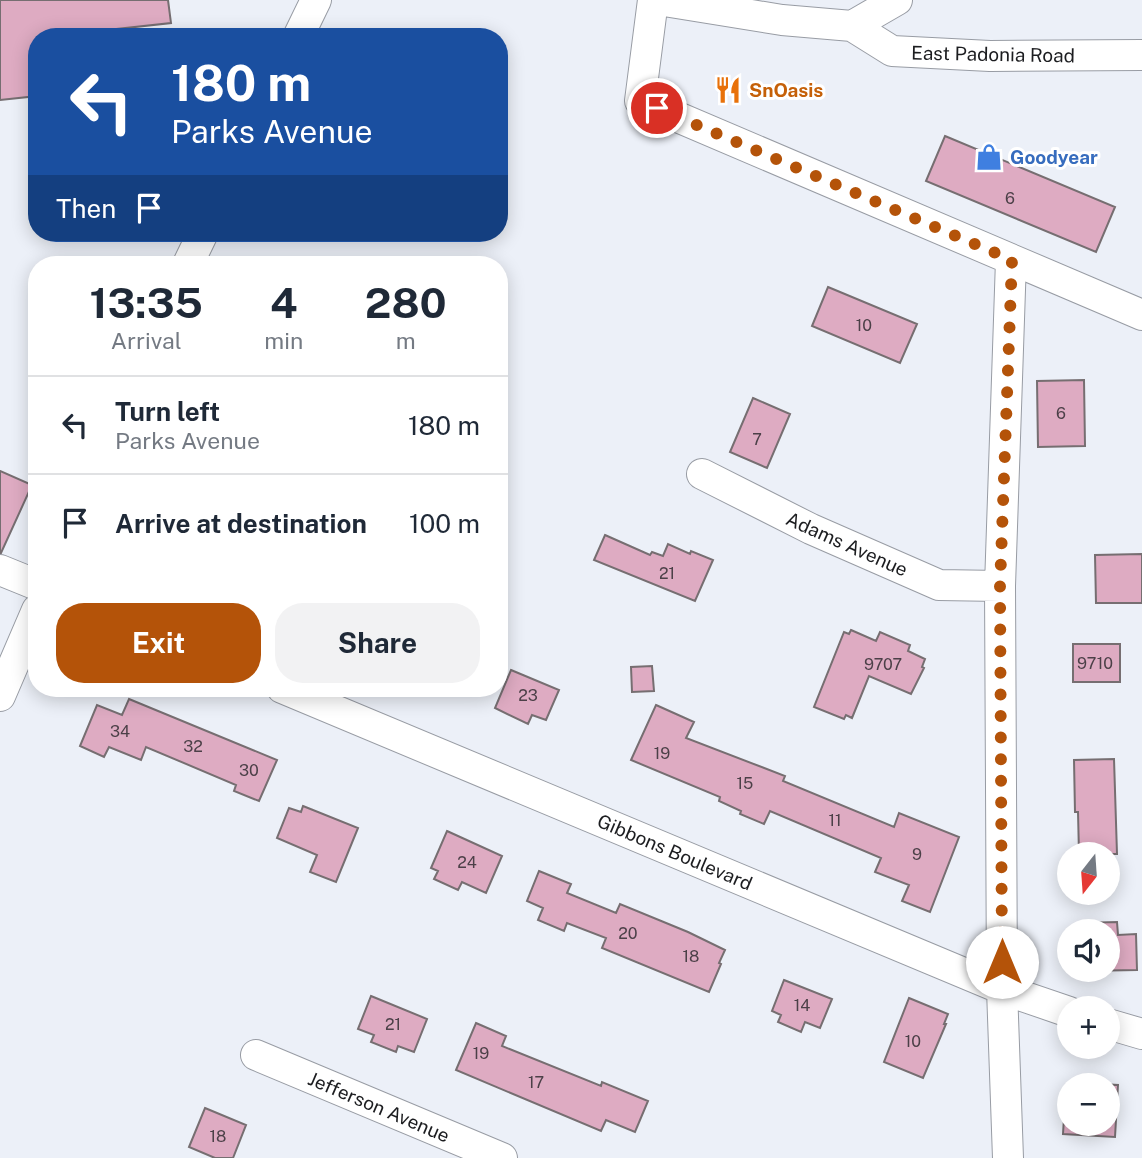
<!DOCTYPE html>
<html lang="en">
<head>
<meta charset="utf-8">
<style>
	:root { --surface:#fff; --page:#f2f2f3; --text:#1f2937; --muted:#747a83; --line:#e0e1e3; --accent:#b45309 }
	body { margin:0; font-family:"Public Sans",sans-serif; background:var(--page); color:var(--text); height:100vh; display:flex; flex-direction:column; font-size:26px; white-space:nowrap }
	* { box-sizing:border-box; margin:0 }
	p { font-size:23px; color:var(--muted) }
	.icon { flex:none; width:38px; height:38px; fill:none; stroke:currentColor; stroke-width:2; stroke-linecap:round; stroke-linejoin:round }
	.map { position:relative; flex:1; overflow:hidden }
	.side { position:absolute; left:28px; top:256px; width:480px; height:441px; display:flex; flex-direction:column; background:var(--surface); border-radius:28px; box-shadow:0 4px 18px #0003 }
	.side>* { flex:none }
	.guide { position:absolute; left:28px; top:28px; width:480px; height:214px; border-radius:28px; box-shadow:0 4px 18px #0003; background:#1a4fa0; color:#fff; overflow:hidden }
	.needle { width:46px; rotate:197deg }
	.buttons { position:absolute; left:1057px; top:842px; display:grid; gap:14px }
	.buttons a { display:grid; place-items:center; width:63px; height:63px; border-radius:50%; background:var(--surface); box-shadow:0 4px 18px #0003; font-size:35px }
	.pin { position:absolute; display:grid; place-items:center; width:60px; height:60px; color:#fff; margin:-30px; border:4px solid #fff; border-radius:50%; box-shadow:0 2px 7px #0007 }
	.me { position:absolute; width:77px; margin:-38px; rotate:0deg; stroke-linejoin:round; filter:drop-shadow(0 0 5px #0008) }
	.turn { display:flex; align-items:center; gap:24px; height:147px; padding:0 28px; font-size:32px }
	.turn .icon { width:91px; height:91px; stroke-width:2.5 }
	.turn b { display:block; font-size:49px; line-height:60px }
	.then { display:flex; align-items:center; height:66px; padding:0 28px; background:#0003; gap:14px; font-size:26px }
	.eta { display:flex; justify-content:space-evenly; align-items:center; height:119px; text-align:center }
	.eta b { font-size:42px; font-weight:700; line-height:49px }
	.primary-button { display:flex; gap:14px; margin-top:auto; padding:14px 28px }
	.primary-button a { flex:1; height:80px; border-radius:28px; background:var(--accent); color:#fff; font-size:28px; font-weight:700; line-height:80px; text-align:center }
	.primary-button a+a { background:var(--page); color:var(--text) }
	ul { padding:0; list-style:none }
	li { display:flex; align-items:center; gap:21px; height:98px; padding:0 28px; border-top:2px solid var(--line) }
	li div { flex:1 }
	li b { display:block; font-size:26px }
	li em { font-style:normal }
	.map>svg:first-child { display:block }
	.building { fill:#deabc2; stroke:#766e71; stroke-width:2 }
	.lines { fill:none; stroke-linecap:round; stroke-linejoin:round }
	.minor-casing { stroke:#989ca4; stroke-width:32 }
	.minor { stroke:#fff; stroke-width:30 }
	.route { stroke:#b45309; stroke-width:12; stroke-dasharray:0 21.6 }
	.labels { text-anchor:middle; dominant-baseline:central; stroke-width:6; stroke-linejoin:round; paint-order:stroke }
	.number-label { font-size:16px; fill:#4c4048 }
	.street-label { font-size:19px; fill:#1c1d20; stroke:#fff }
	.food-label { font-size:19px; font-weight:bold; fill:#c56008; stroke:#fff; text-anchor:start }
	.shop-label { font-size:19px; font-weight:bold; fill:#366cbe; stroke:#fff; text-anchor:start }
</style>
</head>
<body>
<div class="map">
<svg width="1142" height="1158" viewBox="0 0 1142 1158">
	<rect width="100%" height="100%" fill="#ecf0f8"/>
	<path class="building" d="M0,0h168l3,23 -63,7 1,7h-72v59l-37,4z
		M945,136l170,71 -19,45 -170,-71z
		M828,287l89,37 -17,39 -88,-37z
		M1084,380l1,66 -47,1 -1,-66z
		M753,398l37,16 -23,54 -37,-16z
		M0,471l32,14 -31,68h-1z
		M605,535l45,20 2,-3 11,4 5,-12 22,10 1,-3 22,9 -18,41 -101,-41z
		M1142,554v49h-46l-1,-48z
		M851,630l25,11 4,-9 30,13 -2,6 17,8 -3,8 2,1 -13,26 -42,-18 -17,42 -6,-3 -2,4 -30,-12 30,-75 5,2z
		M1073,644h47v38h-47z
		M652,666l2,25 -22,1 -1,-25z
		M511,670l48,20 -13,30 -14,-5 -4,9 -33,-16z
		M129,699l148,61 -18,41 -25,-10 2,-6 -90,-38 -5,13 -32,-13 -5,10 -24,-11 17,-41 25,10z
		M656,705l38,17 -8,16 99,38 -2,5 111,46 5,-14 60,24 -29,75 -28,-11 7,-16 -34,-13 6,-14 -111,-47 -6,13 -24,-10 1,-3 -22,-10 1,-4 -89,-37z
		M1114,759l3,95h-38l-1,-42h-3l-1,-52z
		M303,806l55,22 -22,54 -26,-10 7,-17 -40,-17 12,-30 12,4z
		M447,831l55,25 -16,37 -24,-11 -4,8 -24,-11 4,-8 -7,-3z
		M539,871l32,13 -4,9 49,20 4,-9 68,28 37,18 -6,13 2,1 -12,28 -107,-44 4,-10 -39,-15 -3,8 -26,-11 5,-12 -16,-7z
		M1117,922l1,13 18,-1 1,36 -55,1v-1h26v-39h-27l-1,-8z
		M784,980l48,19 -12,29 -15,-6 -4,10 -23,-10 3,-7 -9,-4z
		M371,996l56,23 -13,33 -16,-6 -2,6 -25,-10 3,-7 -16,-6z
		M909,998l39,16 -4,10h2l-23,54 -39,-16z
		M476,1023l30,13 -4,10 99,40 1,-4 46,19 -13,31 -29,-12 -5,11 -145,-61z
		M1081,1083l37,2 -3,52 -52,-3 3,-49 3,1v38h39v-39h-27z
		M205,1108l41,17 -13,33h-18l-26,-11z"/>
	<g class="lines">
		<defs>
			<path id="minor" d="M653,0l-13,101 502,214
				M658,0l124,20 70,6 40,25 98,5 152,-1
				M852,26l45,-26
				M298,37l18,-37
				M188,264l15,-31
				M702,474l109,55 128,56 61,1
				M0,570l37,15
				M282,688l720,301 67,23
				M0,696l37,-86
				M1108,1024l34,10
				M256,1055l246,103
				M1008,1158l-6,-169 -2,-403 11,-326"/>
		</defs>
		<use href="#minor" class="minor-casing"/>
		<use href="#minor" class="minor"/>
	</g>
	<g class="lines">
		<path class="route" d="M657,108l355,152 -12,326 2,376"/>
	</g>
	<defs>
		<symbol id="restaurant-bare" viewBox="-9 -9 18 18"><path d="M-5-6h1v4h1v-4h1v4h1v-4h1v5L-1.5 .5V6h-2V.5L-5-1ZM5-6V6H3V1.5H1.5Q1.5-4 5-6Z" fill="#e8710a" stroke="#fff" stroke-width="2.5" paint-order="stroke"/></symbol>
		<symbol id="shop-bare" viewBox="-9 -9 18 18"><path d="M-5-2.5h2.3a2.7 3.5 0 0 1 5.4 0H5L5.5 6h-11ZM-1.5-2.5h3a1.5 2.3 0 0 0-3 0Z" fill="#3f7fe0" stroke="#fff" stroke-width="2.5" paint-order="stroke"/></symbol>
	</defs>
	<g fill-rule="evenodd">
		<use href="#restaurant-bare" x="709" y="71" width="38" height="38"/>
		<use href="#shop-bare" x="970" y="138" width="38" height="38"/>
	</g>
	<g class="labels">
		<g class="number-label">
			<text x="1010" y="198">6</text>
			<text x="864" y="325">10</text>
			<text x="1061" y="413">6</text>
			<text x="757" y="439">7</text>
			<text x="667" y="573">21</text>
			<text x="1095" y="663">9710</text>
			<text x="883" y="664">9707</text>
			<text x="528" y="695">23</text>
			<text x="120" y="731">34</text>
			<text x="193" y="746">32</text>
			<text x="662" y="753">19</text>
			<text x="249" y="770">30</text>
			<text x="745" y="783">15</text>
			<text x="835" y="820">11</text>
			<text x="917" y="854">9</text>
			<text x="467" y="862">24</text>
			<text x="628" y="933">20</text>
			<text x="691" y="956">18</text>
			<text x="802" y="1005">14</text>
			<text x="393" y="1024">21</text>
			<text x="913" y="1041">10</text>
			<text x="481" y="1053">19</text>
			<text x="536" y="1082">17</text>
			<text x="218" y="1136">18</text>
		</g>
		<g class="street-label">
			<text transform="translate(993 54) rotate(1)">East Padonia Road</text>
			<text transform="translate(847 544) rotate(24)">Adams Avenue</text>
			<text transform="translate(675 852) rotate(23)">Gibbons Boulevard</text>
			<text transform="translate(379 1107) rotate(23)">Jefferson Avenue</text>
		</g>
		<g class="food-label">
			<text x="749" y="90">SnOasis</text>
		</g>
		<g class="shop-label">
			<text x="1010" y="157">Goodyear</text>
		</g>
	</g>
</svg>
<div class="buttons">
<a><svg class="needle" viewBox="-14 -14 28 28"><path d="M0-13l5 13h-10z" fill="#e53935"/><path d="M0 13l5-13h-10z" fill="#747a83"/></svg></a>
<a><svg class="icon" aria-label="sound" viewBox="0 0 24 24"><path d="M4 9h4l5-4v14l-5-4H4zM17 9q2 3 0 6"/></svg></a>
<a>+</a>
<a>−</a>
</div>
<div class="pin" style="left:657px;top:108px;background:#d93025"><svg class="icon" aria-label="arrive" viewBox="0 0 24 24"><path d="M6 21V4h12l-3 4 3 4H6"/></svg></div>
<svg class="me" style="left:1002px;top:962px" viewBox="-20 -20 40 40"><circle r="19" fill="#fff"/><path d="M0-13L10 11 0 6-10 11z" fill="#b45309"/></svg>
<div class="guide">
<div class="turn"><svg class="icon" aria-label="left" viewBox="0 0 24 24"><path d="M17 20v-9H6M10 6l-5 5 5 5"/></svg><div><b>180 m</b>Parks Avenue</div></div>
<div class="then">Then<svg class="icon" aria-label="arrive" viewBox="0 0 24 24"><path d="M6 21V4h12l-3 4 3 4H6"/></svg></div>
</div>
<section class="side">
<div class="eta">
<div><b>13:35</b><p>Arrival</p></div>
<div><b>4</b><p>min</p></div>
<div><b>280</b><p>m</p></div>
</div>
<ul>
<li><svg class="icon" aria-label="left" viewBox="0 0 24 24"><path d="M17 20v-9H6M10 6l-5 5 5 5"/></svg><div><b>Turn left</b><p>Parks Avenue</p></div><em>180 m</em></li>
<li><svg class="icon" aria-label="arrive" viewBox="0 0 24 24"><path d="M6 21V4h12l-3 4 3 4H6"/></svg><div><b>Arrive at destination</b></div><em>100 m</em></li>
</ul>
<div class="primary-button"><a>Exit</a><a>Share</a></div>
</section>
</div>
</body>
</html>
